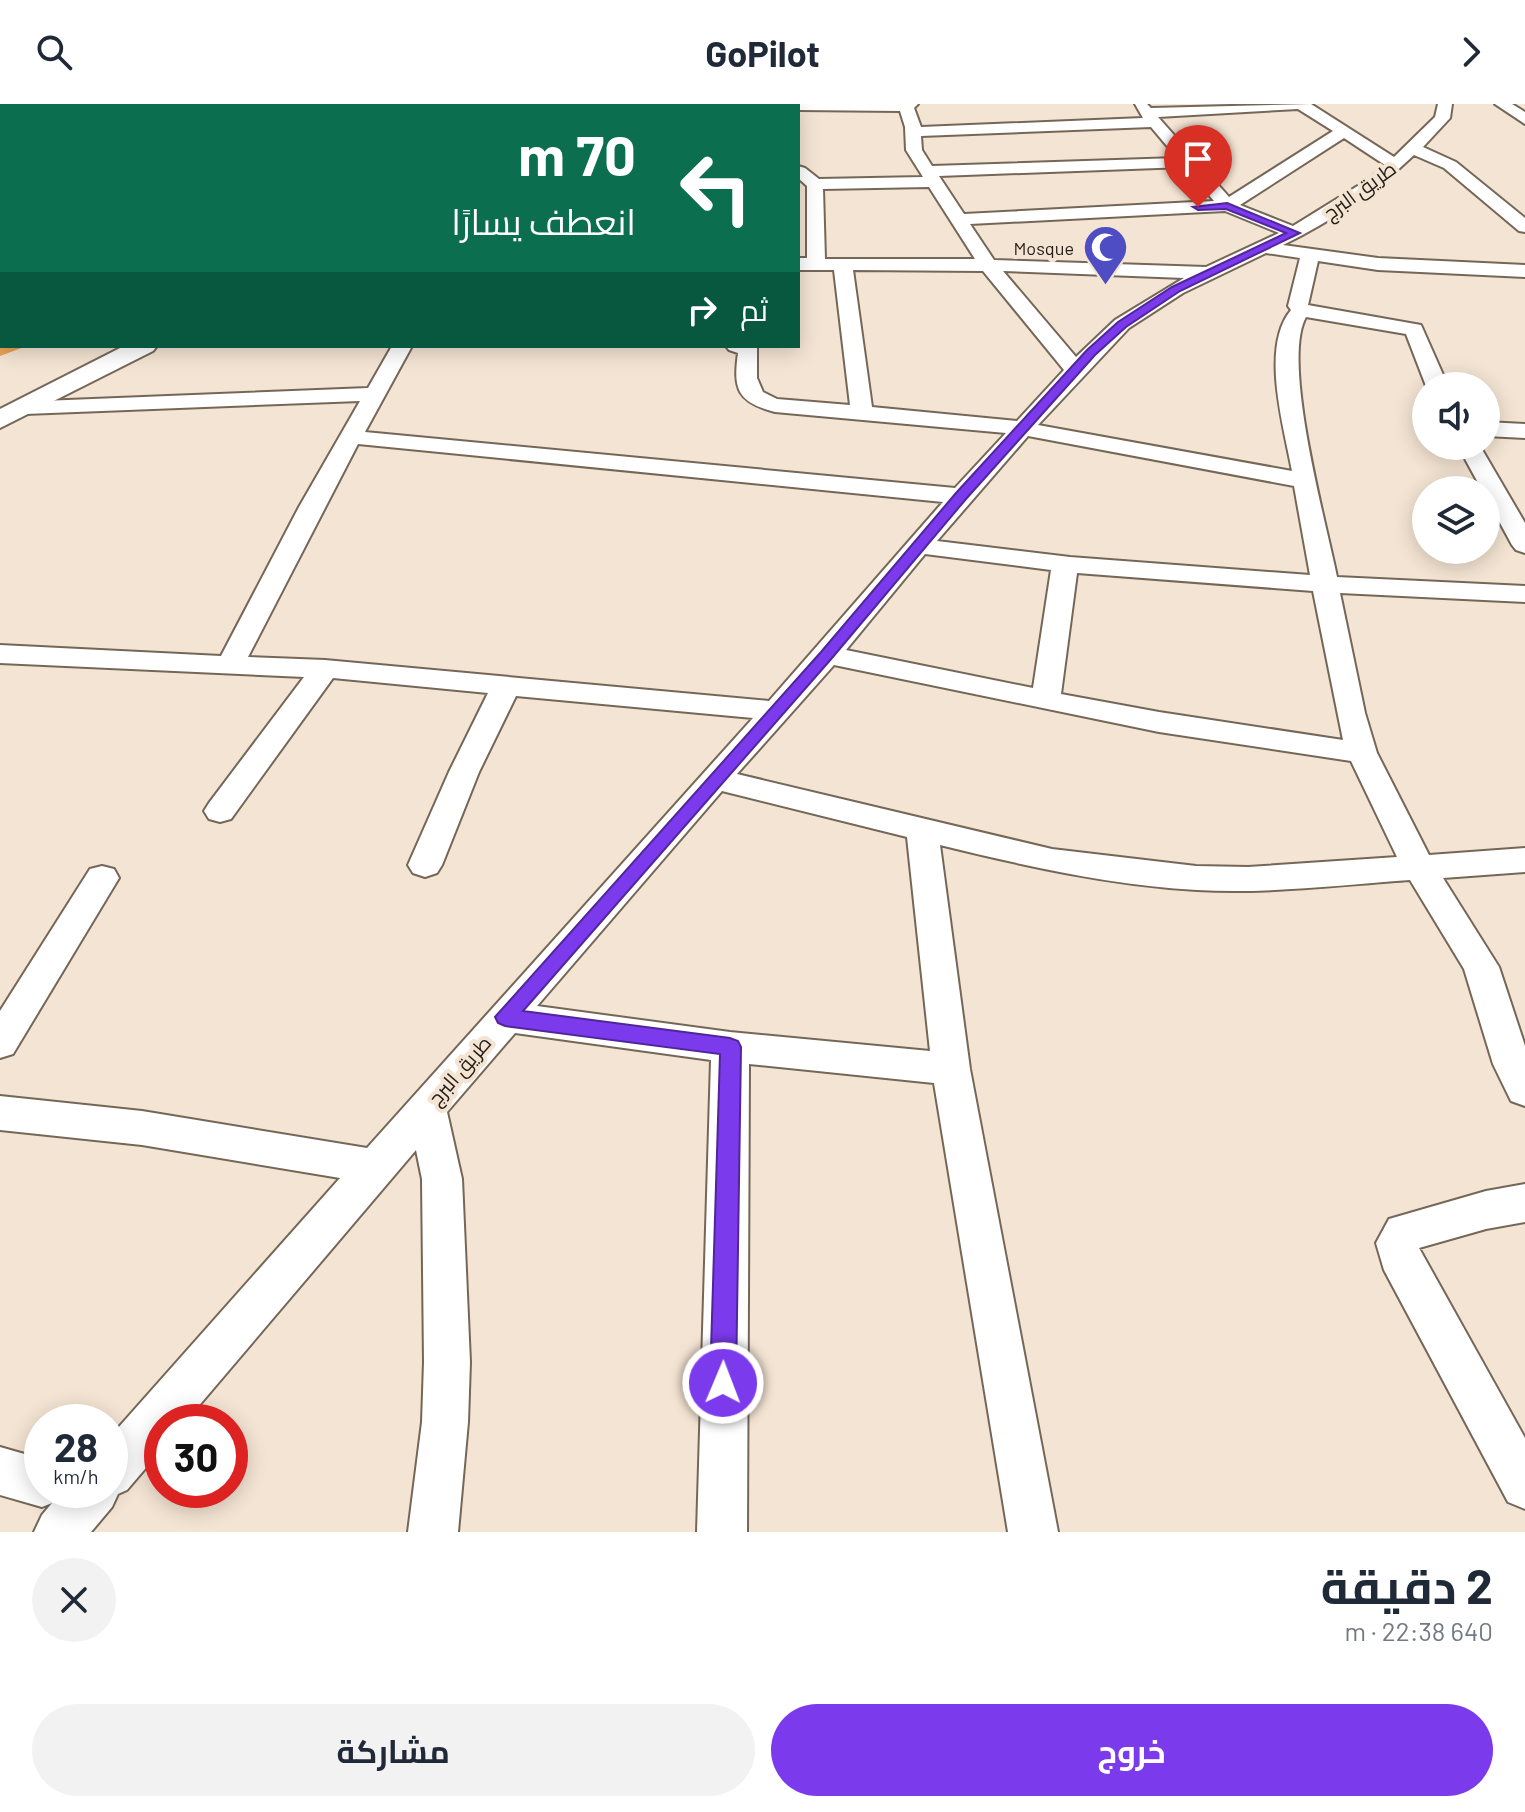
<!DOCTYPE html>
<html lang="ar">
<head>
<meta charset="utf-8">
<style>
	:root { --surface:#fff; --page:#f2f2f3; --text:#1f2937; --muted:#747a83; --accent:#7c3aed }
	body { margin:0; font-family:Barlow,Cairo,sans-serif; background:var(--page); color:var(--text); direction:rtl; height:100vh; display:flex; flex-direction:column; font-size:30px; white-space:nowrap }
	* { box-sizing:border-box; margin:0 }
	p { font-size:26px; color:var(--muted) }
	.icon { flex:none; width:44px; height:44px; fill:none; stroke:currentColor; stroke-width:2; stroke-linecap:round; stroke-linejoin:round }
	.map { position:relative; height:1428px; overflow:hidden; direction:ltr }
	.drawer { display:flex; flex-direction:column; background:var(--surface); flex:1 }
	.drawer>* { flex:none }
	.guide { position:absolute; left:0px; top:0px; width:800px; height:244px; box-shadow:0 4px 20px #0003; direction:rtl; background:#0b6e4f; color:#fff; overflow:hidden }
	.tools { position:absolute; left:1412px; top:268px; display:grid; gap:16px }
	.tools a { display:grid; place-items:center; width:88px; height:88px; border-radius:50%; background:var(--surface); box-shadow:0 4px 20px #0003; font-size:40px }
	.speed { position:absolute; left:24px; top:1300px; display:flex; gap:16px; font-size:40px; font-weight:700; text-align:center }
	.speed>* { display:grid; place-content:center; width:104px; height:104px; border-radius:50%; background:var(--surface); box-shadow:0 4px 20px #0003; line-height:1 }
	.speed small { font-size:20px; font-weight:400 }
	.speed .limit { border:12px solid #d22; background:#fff; color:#111 }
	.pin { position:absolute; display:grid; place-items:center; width:68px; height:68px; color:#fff; margin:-82px -34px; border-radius:50% 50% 50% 0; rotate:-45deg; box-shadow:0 0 8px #0007 }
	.pin .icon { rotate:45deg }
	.me { position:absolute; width:88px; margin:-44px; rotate:1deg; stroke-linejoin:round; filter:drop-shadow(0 0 6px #0008) }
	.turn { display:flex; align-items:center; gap:28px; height:168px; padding:0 32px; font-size:36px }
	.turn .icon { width:104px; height:104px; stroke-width:2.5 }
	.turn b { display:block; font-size:56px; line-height:68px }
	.then { display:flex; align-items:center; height:76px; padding:0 32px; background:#0003; gap:16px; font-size:30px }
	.round { display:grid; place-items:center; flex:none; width:84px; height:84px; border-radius:42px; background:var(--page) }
	.summary { display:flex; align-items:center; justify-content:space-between; height:136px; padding:0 32px }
	h1 { font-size:48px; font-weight:700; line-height:60px }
	.primary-button { display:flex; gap:16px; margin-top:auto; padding:16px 32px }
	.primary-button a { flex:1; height:92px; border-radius:48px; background:var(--accent); color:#fff; font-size:32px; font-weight:700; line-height:92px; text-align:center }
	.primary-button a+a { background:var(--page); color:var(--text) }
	header { display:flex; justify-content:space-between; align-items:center; height:104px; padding:0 32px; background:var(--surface); font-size:36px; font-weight:700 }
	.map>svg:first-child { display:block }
	.water { fill:#e7a253 }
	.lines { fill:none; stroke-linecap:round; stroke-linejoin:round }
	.minor-casing { stroke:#756758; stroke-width:4 }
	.major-casing { stroke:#756758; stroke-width:4 }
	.minor { fill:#fff; fill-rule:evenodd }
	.major { fill:#fff; fill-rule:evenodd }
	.route { fill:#7c3aed; stroke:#51269a; stroke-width:2 }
	.labels { text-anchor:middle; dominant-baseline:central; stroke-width:8; stroke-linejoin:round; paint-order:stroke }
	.far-poi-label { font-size:18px; fill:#241e17; stroke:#f4e4d3; text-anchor:end }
	.street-label { font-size:20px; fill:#241e17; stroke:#f4e4d3 }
</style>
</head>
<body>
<header><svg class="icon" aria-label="forward" viewBox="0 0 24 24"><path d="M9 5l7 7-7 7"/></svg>GoPilot<svg class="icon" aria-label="search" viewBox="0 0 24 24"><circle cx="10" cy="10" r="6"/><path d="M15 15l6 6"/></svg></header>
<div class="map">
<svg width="1525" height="1428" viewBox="0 0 1525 1428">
	<rect width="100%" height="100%" fill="#f4e4d3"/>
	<path class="water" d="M0,0h471l-469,2v240h25l-27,10z"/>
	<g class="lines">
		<defs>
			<path id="minor" d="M637,0h281l-4,4 7,19 222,-9 -8,-14h12l4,4 160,-4 83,53 41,-40 3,-13h14l-2,14 -27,29 33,15 69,56v14l-6,-1 -75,-63 -30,-13c-39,37 -82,66 -131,90l95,13 147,7v12l-147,-7 -60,-9 -10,44 113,20 27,61h-22l-20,-52 -100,-17c-25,44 20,205 31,260l188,9v16l-185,-9 25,120 12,40 52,102 96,-7v24l-82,6 56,89 26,79v60l-14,-5 -18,-37 -29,-95 -54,-89c-70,5 -142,14 -213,10 -87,-5 -172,-24 -257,-45l30,224 88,463h-50l-74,-449 -185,-19 -2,468h-50l14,-472 -196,-27 -68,79 15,67 8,183 -2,60 -10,110h-50l14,-110 2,-60 -2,-183 -6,-29 -231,272h-23v27l-35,41 -9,4 -6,13 -21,25h-57l8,-17 10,-12 -10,4 -42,-12v-48l42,12v31h68v-53l230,-259 -198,-33 -142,-15v-34l142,15 225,37 386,-430 -237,-22 -37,76 -37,93 -5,8 -12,4 -12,-4 -5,-8 41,-93 39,-79 -155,-15 -102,141 -11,3 -11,-3 -5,-8 5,-8 95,-126 -304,-14v-18l221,11 78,-149 61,-106 -335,13 -11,-7 3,-5 351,-14 24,-42h20l-47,86 590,56 51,-55 -231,-21c-38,-10 -42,-23 -37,-59l-9,-3 -3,-4h31v32l6,14 14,7 73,6 -16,-135h-36v-12h9v-72l-9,-8v-12l7,2 14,11 104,-2 -17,-27 -1,-23 -5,-16 -102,-1v-4zM1298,5l35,22 -104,66 -71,-80zM1151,23l26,31 -245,8 -10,-16 -1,-14zM1344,34l41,27 -16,14 -76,47 -53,-21zM1185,63l29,34 -250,13 -25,-38zM929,83l46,72h-150l-2,-70zM1225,107l54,22 -73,34 -212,-7 -24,-36zM1266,149l34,5 -12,48 3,4c-31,37 -7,117 1,161l-254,-46 91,-97 54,-35zM853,166l130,1 81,99 -47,51 -145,-14zM1003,167l181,7 -69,42 -39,37zM1028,332l266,50 16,89 -240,-18 -133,-16zM358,340l585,58 -174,199 -444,-41 -77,-3zM925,450l126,16 -18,118 -187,-38zM1077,469l236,18 30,149 -184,-28 -98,-18zM834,561l325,67 192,29 46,96 -149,10 -52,-1 -144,-17 -315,-75zM722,687l185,46 23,214 -200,-19 -193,-26z
				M1495,0h17l13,8v12z
				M1486,318l39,2v14l-39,-2z
				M1458,342h22l45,77v30l-9,-3 -4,-5 -26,-48v-7h-4z
				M102,762l12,3 5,9 -106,176 -13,4v-47l90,-142z
				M1525,1080v38l-39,7 -67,19 106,190v71l-17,-7 -124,-232 -8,-27 13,-24 97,-28z"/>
			<path id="major" d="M124,242h33l-4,5 -153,77v-19z"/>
		</defs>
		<use href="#minor" class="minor-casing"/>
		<use href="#major" class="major-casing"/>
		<use href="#minor" class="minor"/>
		<use href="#major" class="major"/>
	</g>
	<path class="route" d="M1227,99l73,30 -120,58 -54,36 -31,28 -129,144 -134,159 -309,353 207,27 8,3 3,6 -5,336 -3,9 -10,3 -9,-3 -4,-9 10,-329 -215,-28 -7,-3 -3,-6 326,-365 135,-159 131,-143 31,-28 54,-35 114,-54 -60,-24 -28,1 -5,-3z"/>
	<defs>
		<symbol id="mosque-pin" viewBox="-11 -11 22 30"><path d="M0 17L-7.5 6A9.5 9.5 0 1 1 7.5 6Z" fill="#4e4dc3" stroke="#f4e4d3"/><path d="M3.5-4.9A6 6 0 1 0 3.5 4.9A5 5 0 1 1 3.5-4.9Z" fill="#fff"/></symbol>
	</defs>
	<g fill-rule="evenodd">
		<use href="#mosque-pin" x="1080" y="118" width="51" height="69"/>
	</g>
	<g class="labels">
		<g class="far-poi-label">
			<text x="1074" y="144">Mosque</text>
		</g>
		<g class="street-label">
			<text transform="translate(1359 86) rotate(-36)">طريق البرج</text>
			<text transform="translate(459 966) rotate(-49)">طريق البرج</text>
		</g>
	</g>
</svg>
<div class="tools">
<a><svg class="icon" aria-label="sound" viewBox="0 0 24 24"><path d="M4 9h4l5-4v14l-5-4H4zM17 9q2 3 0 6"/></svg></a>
<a><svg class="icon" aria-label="layers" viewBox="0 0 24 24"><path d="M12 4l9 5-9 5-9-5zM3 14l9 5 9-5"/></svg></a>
</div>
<div class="speed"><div>28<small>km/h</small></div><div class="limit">30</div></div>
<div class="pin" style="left:1198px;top:103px;background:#d93025"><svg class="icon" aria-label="arrive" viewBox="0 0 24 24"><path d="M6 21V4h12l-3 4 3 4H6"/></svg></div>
<svg class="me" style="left:723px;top:1279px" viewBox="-20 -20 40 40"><circle r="17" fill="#7c3aed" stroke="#fff" stroke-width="3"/><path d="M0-11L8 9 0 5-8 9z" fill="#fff"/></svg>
<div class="guide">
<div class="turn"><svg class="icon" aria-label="left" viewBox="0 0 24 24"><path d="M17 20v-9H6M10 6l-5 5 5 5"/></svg><div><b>70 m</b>انعطف يسارًا</div></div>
<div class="then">ثم<svg class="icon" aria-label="right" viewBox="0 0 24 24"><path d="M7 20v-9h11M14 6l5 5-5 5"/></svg></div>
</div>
</div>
<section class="drawer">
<div class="summary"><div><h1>2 دقيقة</h1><p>640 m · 22:38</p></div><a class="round"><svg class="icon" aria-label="close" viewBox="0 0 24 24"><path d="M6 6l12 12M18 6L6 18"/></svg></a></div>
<div class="primary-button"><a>خروج</a><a>مشاركة</a></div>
</section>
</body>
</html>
